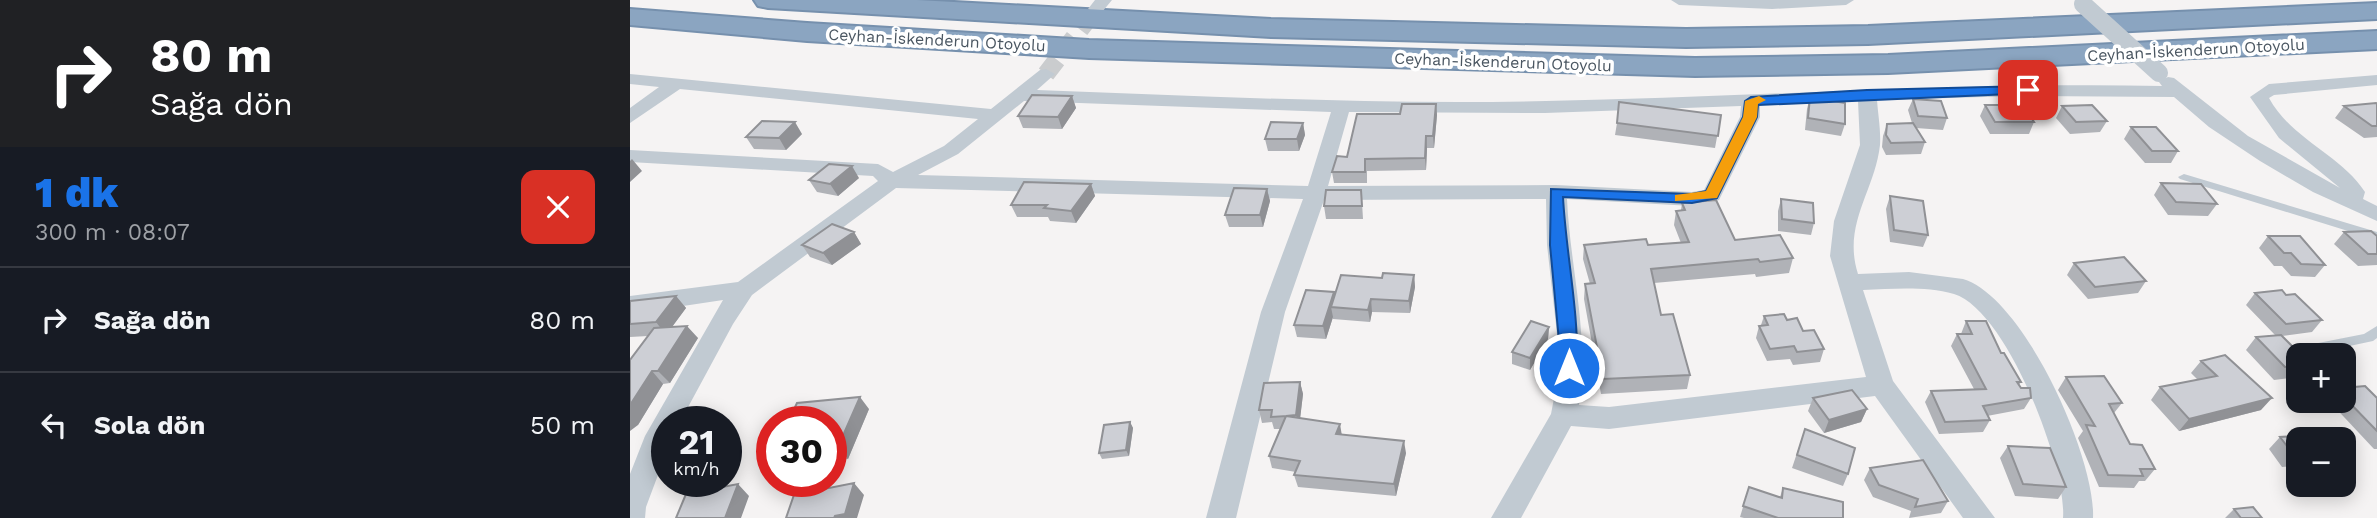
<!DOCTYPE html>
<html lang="tr">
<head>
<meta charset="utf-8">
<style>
	:root { --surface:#171b24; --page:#242831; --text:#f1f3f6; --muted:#9ea1a6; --line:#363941; --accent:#1a73e8 }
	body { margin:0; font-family:"Work Sans",sans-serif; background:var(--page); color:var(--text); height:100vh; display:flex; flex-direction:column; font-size:26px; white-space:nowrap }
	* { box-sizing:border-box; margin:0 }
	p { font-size:23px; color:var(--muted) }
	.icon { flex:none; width:38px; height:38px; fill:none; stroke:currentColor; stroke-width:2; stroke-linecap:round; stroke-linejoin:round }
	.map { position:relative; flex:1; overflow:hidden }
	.sheet { display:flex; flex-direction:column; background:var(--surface); width:630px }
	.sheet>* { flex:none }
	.banner { background:#202124; color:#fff; overflow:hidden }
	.controls { position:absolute; left:1656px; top:343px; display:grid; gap:14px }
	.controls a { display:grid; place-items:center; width:70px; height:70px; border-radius:14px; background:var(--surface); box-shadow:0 4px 18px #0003; font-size:35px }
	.speed { position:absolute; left:21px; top:406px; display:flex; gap:14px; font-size:35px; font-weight:700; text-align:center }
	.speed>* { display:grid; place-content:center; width:91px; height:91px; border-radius:50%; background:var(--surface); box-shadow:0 4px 18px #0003; line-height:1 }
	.speed small { font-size:18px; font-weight:400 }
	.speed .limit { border:10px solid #d22; background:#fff; color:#111 }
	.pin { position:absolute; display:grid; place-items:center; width:60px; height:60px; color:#fff; margin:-30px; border-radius:14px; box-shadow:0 4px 10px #0006 }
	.me { position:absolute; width:77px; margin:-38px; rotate:0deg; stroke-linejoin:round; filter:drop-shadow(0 0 5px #0008) }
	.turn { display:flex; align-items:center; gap:24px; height:147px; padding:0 35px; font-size:32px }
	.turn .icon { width:91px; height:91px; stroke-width:2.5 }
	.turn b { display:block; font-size:49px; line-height:60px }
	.round { display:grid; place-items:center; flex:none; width:74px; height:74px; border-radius:14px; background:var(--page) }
	.headline { display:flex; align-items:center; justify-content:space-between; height:119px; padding:0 35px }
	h1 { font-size:42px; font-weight:800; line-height:52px; color:var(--accent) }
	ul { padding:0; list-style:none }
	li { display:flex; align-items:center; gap:21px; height:105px; padding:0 35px; border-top:2px solid var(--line) }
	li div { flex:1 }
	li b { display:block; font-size:26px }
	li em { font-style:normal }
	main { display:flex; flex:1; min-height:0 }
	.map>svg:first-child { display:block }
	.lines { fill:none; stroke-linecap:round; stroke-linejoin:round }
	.street-tunnel { stroke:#caccce; stroke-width:18; stroke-dasharray:18 10; stroke-linecap:butt }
	.highway-casing { stroke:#7690ad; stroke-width:4 }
	.lane { fill:#c1cad2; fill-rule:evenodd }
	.street { fill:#c1cad2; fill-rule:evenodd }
	.highway { fill:#8ba5c1; fill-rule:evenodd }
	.street-bridge { stroke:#c1cad2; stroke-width:18 }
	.wall { fill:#b0b2b7 }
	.shaded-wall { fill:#909195 }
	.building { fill:#cdcfd5; stroke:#909195; stroke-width:2 }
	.route { fill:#1a73e8; stroke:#114b97; stroke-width:2 }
	.slow { fill:#f59e0b }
	.labels { text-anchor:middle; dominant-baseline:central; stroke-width:7; stroke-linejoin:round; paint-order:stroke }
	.far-street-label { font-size:16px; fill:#4a5661; stroke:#fff }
</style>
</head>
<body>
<main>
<section class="sheet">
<div class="banner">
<div class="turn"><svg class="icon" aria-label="right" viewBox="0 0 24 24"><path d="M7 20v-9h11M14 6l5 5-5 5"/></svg><div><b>80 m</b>Sağa dön</div></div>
</div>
<div class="headline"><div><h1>1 dk</h1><p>300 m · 08:07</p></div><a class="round" style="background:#d93025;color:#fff"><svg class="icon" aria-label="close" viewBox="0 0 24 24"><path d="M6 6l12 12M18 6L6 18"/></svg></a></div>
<ul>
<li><svg class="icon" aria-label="right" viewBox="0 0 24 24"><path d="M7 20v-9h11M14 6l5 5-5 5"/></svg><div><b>Sağa dön</b></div><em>80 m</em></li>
<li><svg class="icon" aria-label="left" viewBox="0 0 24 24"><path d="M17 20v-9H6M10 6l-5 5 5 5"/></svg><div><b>Sola dön</b></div><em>50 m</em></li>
</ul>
</section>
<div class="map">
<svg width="1747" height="518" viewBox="0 0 1747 518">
	<rect width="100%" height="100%" fill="#f5f3f3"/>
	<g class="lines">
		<path class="street-tunnel" d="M416,74l50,-65"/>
		<defs>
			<path id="highway" d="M124,0h163l354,19 415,10 182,-3 509,-23v16l-509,25 -182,3 -415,-10 -503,-29 -10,-2z
				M0,9l177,14 282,17 606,18 193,-3 489,-24v18l-489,24 -193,3 -606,-18 -282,-17 -177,-16z"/>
		</defs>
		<use href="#highway" class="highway-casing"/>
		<path class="lane" d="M1554,174l193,58v8l-197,-61 -2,-2z
			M1747,326v12l-4,3 -66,14h-9l-2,-4 2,-4 5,-1 61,-12z"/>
		<path class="street" d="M465,0h17l-10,12 -6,2 -8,-5z
			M1041,0h183l-8,5 -74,4 -93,-4z
			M416,69l9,5 -18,16c170,6 339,15 509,11 206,-4 410,-19 616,-15l-3,-4 9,-5 6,1 74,58 92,52 -61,-50 -29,-41 19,-13 108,-9v10l-103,10 -5,3c23,42 71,56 96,94l-2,7 14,7v15l-64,-29 -53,-31 -51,-34 -35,-30 -154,-1 -143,4c1,14 4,31 3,45 -5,46 -38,79 -22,129l51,-2 54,7c61,18 133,179 130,239h-30c4,-50 -56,-208 -109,-224 -29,-8 -61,-5 -91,-4l30,91 102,137h-32l-88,-122 -266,33 -38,-3 -50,92h-30l60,-104 4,-21 3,-50 -11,-98 -1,-46 -222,1 -39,112 -49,206h-30l55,-206 42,-113 -407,-11 -144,107 -19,29 -53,98h-13v29l-21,56 -1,11h-15v-44l15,-38 78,-136 -93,14v-18l108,-14 140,-101 -5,-5 -243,-14v-12l248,14 15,8 51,-26 34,-27 -298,-30 -50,34v-15l29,-21 -29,-3v-10l361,35 49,-39zM394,101l307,11 -23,74 -390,-11 40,-21zM1228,101l2,44 -26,76 -4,35 36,121 -257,30 -30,-2c11,-67 -9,-138 -12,-206l125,7 27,-6 41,-83v-12zM1111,106l-1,11 -36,73 -12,2 -136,-7 -228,1 21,-74 196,1z"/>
		<use href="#highway" class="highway"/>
		<path class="street-bridge" d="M1453,4l76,69"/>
	</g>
	<path class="wall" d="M442,96l4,12 -14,21 -39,-1 -5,-12z
		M1180,97l35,27 -4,12 -36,-6 2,-21z
		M1283,99l34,19 -4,12 -27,-2 9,14 -4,12 -35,1 -4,-8 1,-11 4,-12 25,-1 -4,-13z
		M806,104l1,11 -3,33h-7l-1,22 -59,1v12h-33l-2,-11 15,-15 53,-43z
		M1747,104v33l-13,1 -29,-20 9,-12z
		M1355,105l49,17 -5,12h-39l-10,-18z
		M1432,106l45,15 -7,11 -30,2 -14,-16z
		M1091,115l-6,33 -100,-13 2,-12z
		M673,123l2,12 -6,16h-31l-3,-12z
		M1501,127l47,24 -7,12h-26l-21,-24z
		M172,134l-16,16 -32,-1 -8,-12z
		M229,178l-21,18 -21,-4 -8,-12z
		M1531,183l56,21 -9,12 -40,-1 -14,-20z
		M461,184l4,12 -19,27 -26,-2 -2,-4h-31l-6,-12z
		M637,189l3,12 -7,26h-34l-4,-12z
		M1260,196l38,39 -5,12 -33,-5 -4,-33z
		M1151,199l33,24 -3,12 -33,-4v-20z
		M732,202l1,17h-37l-2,-13z
		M1052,203l53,37 58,18 -4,15 -33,4 -1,-3 -101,9 7,32 29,60 -3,14 -86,5 -17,-95 1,-15h5l-7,-25 1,-14h64l33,-2 -7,-18 2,-14 5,-1z
		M224,232l7,12 -29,21 -22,-8 -8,-12z
		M1714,232l33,4v29l-19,1 -24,-22z
		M1638,236l57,29 -10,12 -24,-1 -9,-10h-8l-15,-18z
		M1444,263l72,18 -8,12 -50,6 -21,-24z
		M784,275l1,12 -5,26 -38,-1 -2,10 -37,-3v-2l-7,22 -29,-2 -3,-12 40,-30 48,-17z
		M1625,293l31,2 36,25 -10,12 -30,4 16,19v22l-24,3 -28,-30 10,-13 19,-2 -29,-30z
		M46,296l10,12 -14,19 26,11 -28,45 -7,1 -25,41 10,-89 -18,1v-36z
		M1134,316l23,4 16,11 21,18 -4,13 -27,3 -3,-6 -23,2 -11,-23 3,-12 2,-1z
		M1336,321l35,32 20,29 -2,3 12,13 -7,11 -37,7 3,4 -7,12 -44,2 -14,-32 6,-11 43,-2 -23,-43 6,-12h4z
		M919,327l-1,12 -18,31 -18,-6v-12z
		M1571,361l60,49 -82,21 -28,-31 9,-13 38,-7 -7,-7z
		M1436,377l56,26 -8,10 16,31 25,25 -10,12h-6l-5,7 -35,-1 -21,-49 5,-7 -25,-41z
		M670,382l3,12 -3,24 42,16 64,19 -10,43 -98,-9 -4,-12 2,-3 -24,-4 -3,-12 11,-27h-6l-2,-7 -10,1 -3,-13z
		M1713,388l34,10v51h-3l-45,-48h14z
		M1183,398l54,11 -6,13 -37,11 -16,-22z
		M239,409l-21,50 -17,2v-39z
		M500,422l3,6 -4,28 -27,3 -3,-6z
		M1175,429l43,45 -5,12 -51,-18z
		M1650,437l18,2v31l-3,-4 -13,1 -13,-18z
		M1378,446l58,41 -8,12 -43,-3 -15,-38z
		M1240,468l78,33 -7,12 -32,5 2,-7 -38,-14 -9,-17z
		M1119,487l31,10 3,-9 60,30h-99l-4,-1z
		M1604,509l28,9h-37z"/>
	<path class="shaded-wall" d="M442,96l4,12 -14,21 -4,-12z
		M806,104l1,11 -3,33 -1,-12z
		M165,122l7,12 -16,16 -7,-12z
		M673,123l2,12 -6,16 -2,-12z
		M796,136l1,12 -1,22 -1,-12z
		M2,159l10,12 -12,11v-21z
		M222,166l7,12 -21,18 -8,-12z
		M461,184l4,12 -19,27 -5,-12z
		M637,189l3,12 -7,26 -3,-12z
		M224,232l7,12 -29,21 -9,-12z
		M784,275l1,12 -5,26 -1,-12z
		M704,292l2,13 -5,2 2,10 -7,22 -3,-13z
		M46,296l10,12 -20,27 -10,-13z
		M741,299l1,13 -2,10 -2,-12z
		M57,326l11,12 -28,45 -12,-12z
		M919,327l-1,12 -18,31v-12z
		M22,371l11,13 -25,41 -8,6v-26z
		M670,382l3,12 -4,34 -3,-13z
		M230,397l9,12 -21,50 -10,-12z
		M1642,398l-11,12 -82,21 10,-12z
		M1237,409l-6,13 -37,11 5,-13z
		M500,422l3,6 -4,28 -3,-6z
		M710,424l2,12 -6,-2z
		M774,441l2,12 -10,43 -2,-12z
		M224,483l10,12 -7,23h-23z
		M108,484l11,12 -8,22h-16z"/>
	<path class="building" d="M402,95l40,1 -14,21 -40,-1z
		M1180,97l35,6v21l-37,-6z
		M1283,99l28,2 6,17 -29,-2z
		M989,102l102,13 -3,21 -101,-13z
		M1746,103l1,1v22h-5l-28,-20z
		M772,104h34l-3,32h-7l-1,22 -60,1v13h-33l5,-16 10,1 10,-43h43z
		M1355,105h38l11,17h-39z
		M1462,105l15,16 -31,1 -14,-16z
		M132,121l33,1 -16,16 -33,-1z
		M641,122l32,1 -6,16h-32z
		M1283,123l12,19 -34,1 -5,-8 1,-11z
		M1501,127h25l22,24h-26z
		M199,164l23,2 -22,18 -21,-4z
		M394,182l67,2 -20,27 -27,-3 3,-3h-36z
		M1531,183l40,1 16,20 -41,-2z
		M604,188l33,1 -7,26h-35z
		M696,190h35l1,16h-38z
		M1260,196l33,5 5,34 -34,-5z
		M1151,199l32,4 1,20 -32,-4z
		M1086,200l19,40 45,-5 13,23 -33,4 -2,-3 -107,10 10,46 12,-1 17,61 -87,4 -18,-95 10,-1 -11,-38 62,-6 2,6 41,-3 -13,-31 9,-1 -3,-7z
		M202,224l22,8 -31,21 -21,-8z
		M1741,231l6,5v18h-9l-24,-22z
		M1638,236h32l25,29 -24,-1 -10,-11h-7z
		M1494,257l22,24 -51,6 -21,-24z
		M753,273l31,2 -5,26 -38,-2 -3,11 -37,-3 10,-32 41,3z
		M676,290l28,2 -11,34 -29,-1z
		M1652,290l4,5 9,-1 27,26 -36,4 -31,-31z
		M46,296l-20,26 -26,2v-23z
		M1154,314l3,6 10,-2 6,13 11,-1 10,19 -27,3 -3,-6 -24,3 -11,-23 9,-1 -4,-9z
		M901,321l18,6 -19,31 -18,-6z
		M1336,321h20l15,32h3l17,29h-4l4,6h9l1,10 -48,8 7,14 -45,2 -14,-31 55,-2 -29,-55h15z
		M57,326l-29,45h-6l-22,34v-45l24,-32z
		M1651,335l20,20h-3v11l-13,1 -29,-30z
		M1595,355l47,43 -83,21 -29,-32 57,-11 -16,-15z
		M1474,376l18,27 -13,1 21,40 12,1 13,24h-15l3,7 -35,-1 -22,-50 9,1 -29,-49z
		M670,382l-4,33 -10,1 54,8 -4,10 68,7 -10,43 -100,-9 6,-14 -31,-5 17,-40 -15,1 1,-7h-13l5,-27z
		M1735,386l12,12v33l-34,-35v-8z
		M1222,390l15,19 -38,11 -16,-22z
		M230,397l-22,50 -7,1v-26h-43l9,-19z
		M500,422l-4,28 -27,3 5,-28z
		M1175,429l50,19 -7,26 -51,-19z
		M1682,435l6,4h-20v15l-4,1 -14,-18z
		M1378,446l42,2 16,39 -43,-3z
		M1293,460l25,41 -33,6 3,-8 -39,-14 -9,-17z
		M224,483l-9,31 -10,2 -1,2h-48l10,-29 20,-4 -2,6z
		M108,484l-13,34h-49l10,-24z
		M1119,487l33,11 1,-10 60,14v16h-65l-35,-12z
		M1623,507l9,11h-21l-7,-9z"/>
	<path class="route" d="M1398,86l7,4 -2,3 -275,12 -1,12 -40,81 -25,5 -129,-6c3,57 16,114 14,171l-8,7 -7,-2 -12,-128 1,-56 141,5 14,-3 37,-74 2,-16 6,-4 116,-7z"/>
	<path class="slow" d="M1129,96l7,4 -8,4 -1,13 -40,81 -42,3v-6l31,-4 37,-74 2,-16z"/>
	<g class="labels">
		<g class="far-street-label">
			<text transform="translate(307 40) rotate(3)">Ceyhan-İskenderun Otoyolu</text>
			<text transform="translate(1566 50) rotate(-3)">Ceyhan-İskenderun Otoyolu</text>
			<text transform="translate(873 62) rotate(2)">Ceyhan-İskenderun Otoyolu</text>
		</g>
	</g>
</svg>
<div class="controls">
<a>+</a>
<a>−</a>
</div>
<div class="speed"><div>21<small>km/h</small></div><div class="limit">30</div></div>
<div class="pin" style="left:1398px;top:90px;background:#d93025"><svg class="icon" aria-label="arrive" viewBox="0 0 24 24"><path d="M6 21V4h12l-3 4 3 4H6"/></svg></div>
<svg class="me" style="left:939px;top:368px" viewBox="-20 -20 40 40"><circle r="17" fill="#1a73e8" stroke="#fff" stroke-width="3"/><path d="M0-11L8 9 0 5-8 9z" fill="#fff"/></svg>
</div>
</main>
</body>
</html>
